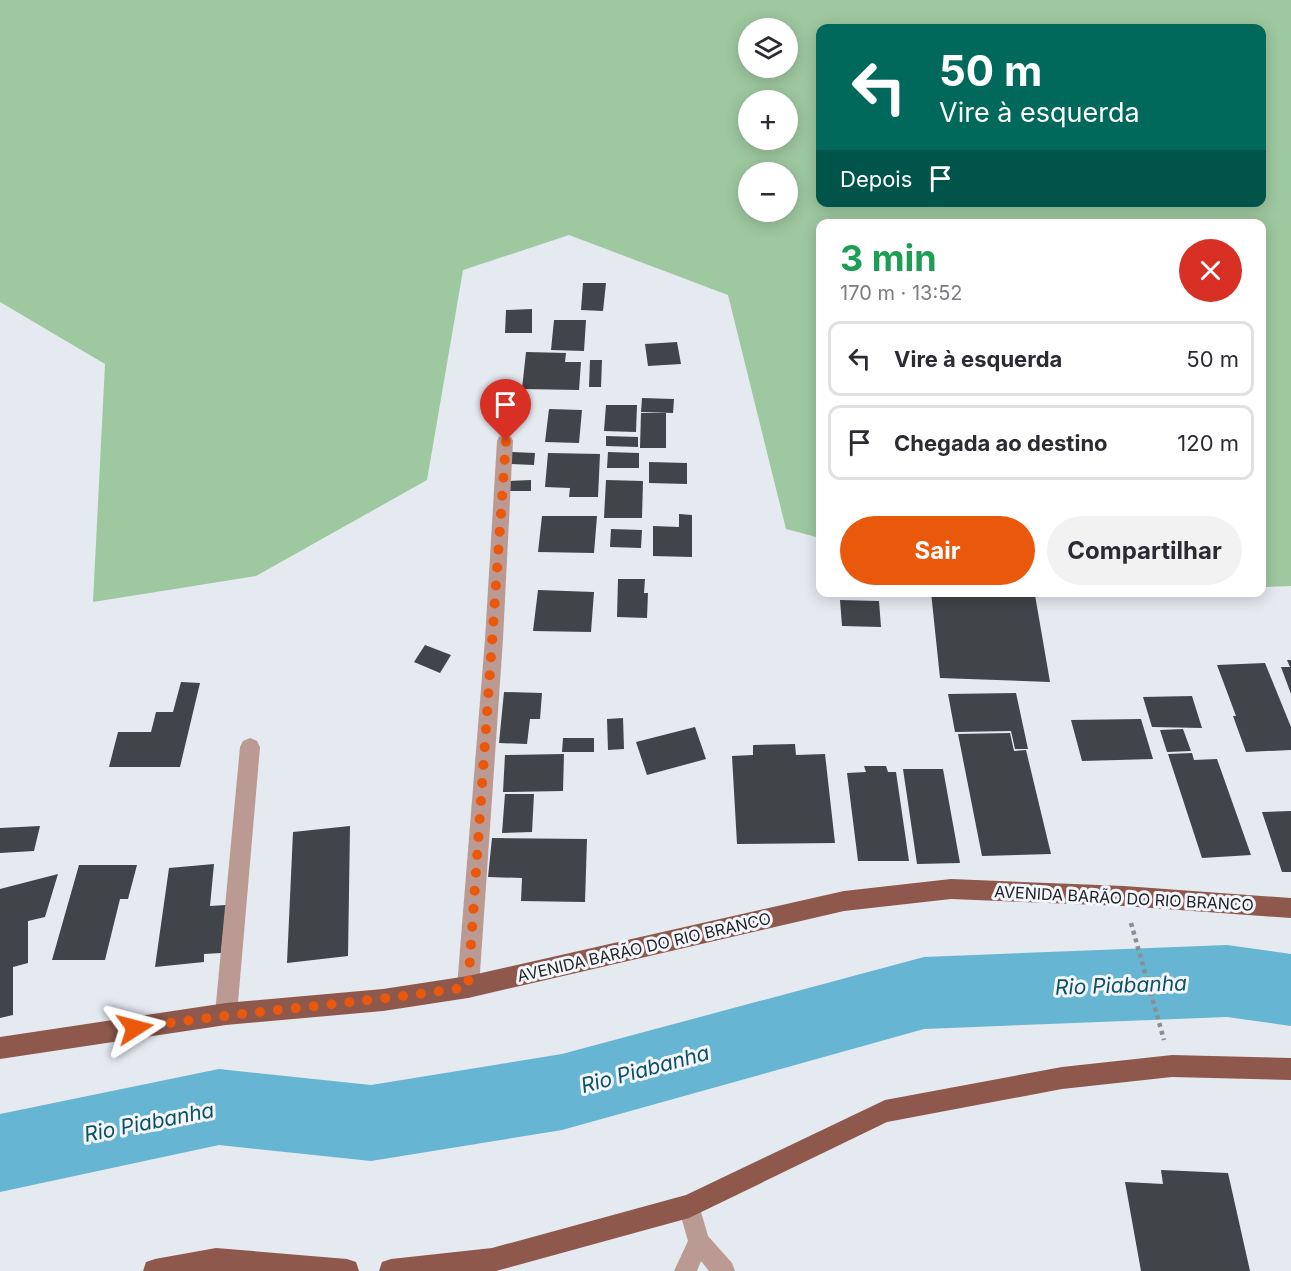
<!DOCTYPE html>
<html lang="pt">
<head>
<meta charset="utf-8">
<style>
	:root { --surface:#fff; --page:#f2f2f3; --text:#2b2b33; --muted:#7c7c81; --line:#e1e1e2; --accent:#ea580c }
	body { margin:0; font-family:Inter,sans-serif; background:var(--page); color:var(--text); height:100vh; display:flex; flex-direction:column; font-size:22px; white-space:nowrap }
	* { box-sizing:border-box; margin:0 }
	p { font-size:20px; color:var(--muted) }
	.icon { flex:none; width:33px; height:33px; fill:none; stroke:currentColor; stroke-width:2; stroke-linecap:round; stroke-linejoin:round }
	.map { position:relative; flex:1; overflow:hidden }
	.sheet { position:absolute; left:816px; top:219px; width:450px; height:378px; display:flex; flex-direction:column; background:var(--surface); border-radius:12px; box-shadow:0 3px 15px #0003 }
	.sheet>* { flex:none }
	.top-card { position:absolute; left:816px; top:24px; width:450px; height:183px; border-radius:12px; box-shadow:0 3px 15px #0003; background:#00695c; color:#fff; overflow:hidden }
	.tools { position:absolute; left:738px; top:18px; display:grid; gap:12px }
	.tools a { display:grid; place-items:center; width:60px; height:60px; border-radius:50%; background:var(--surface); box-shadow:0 3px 15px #0003; font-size:30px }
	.pin { position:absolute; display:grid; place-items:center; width:51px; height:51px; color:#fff; margin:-62px -26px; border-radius:50% 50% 50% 0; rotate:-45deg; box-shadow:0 0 6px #0007 }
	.pin .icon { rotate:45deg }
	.me { position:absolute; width:66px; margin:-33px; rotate:81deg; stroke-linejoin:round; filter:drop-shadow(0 0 4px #0008) }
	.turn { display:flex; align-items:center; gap:21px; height:126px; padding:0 24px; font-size:27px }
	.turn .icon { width:78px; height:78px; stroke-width:2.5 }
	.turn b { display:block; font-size:42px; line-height:51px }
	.then { display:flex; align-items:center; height:57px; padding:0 24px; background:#0003; gap:12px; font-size:22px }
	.round { display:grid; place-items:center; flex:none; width:63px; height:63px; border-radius:32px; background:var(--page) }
	.overview { display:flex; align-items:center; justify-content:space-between; height:102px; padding:0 24px }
	h1 { font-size:36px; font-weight:700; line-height:45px; color:#1e9e55 }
	.action { display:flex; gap:12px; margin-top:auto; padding:12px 24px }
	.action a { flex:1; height:69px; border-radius:36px; background:var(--accent); color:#fff; font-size:24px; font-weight:700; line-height:69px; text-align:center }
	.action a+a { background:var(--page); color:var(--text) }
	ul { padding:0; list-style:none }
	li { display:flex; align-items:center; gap:18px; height:75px; margin:0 12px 9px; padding:0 12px; border:3px solid var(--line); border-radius:12px }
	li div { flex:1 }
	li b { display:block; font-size:22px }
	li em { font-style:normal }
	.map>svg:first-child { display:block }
	.green { fill:#9ec8a0; fill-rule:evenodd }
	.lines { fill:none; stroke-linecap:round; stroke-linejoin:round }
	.river { fill:#66b5d2; fill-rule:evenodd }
	.building { fill:#414449 }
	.path { stroke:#8a8e92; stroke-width:4.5; stroke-dasharray:4 4; stroke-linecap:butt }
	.lane { fill:#ba9a93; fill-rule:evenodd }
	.street { fill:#ba9a93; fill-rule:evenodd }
	.primary { fill:#8f584c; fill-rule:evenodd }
	.route { stroke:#ea580c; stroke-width:10; stroke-dasharray:0 18 }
	.labels { text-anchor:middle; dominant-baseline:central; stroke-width:6; stroke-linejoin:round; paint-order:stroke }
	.street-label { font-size:16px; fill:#222426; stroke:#f3f6fd }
	.near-water-label { font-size:21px; font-style:italic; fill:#0d5165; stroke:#f3f6fd }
</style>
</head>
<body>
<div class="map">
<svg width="1291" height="1271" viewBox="0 0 1291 1271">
	<rect width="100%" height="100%" fill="#e5e9f0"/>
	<path class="green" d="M0,0h1291v586l-29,1v-363h-442v314l-34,-9 -58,-234 -159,-60 -106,35 -36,210 -171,96 -163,26 12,-238 -105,-62zM748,28h40v40h-40zM820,28h442v174h-442zM748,100h40v40h-40zM748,172h40v40h-40z"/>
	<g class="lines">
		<path class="river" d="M1227,945l64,9v72l-64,-9 -303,12 -362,101 -191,31 -152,-16 -219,47v-78l219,-45 152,16 191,-31 362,-97z"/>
	</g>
	<path class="building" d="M583,283h23l-3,28 -22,-1z
		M532,309v24h-27l1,-23z
		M554,320h32l-2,31 -33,-1z
		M677,342l4,22 -33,2 -3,-22z
		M526,352l40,1 -1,9h16l-2,28 -57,-1z
		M590,360h12l-1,27h-12z
		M642,398l32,1 -1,14 -32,-1z
		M606,405h31l-1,27 -32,-1z
		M549,409l33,1 -3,33 -34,-1z
		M641,413h25v35h-26z
		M606,436l32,1v10l-32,-1z
		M512,452l23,1 -1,12 -23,-1z
		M608,452l31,1v15h-32z
		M548,453l52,1 -2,43h-29l1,-9 -25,-1z
		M649,462l38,1v21l-38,-1z
		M531,480v11h-24v-10z
		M606,480l37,1 -1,37h-38z
		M679,514l13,1v42l-39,-1v-30l26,1z
		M542,516h55l-3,37 -56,-1z
		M611,529l31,1 -1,18 -31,-1z
		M618,579h27l-1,14h4l-1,25 -30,-1z
		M538,590l56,2 -3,40 -58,-1z
		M931,592l104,3 15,87 -110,-4z
		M840,600l39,1 2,26 -39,-1z
		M425,645l26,10 -11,18 -26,-11z
		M1287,660h4v34l-10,-27h9z
		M1265,663l26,64v23l-45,2 -13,-36h3l-19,-51z
		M181,682l19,1 -20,84h-71l9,-35h33l5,-20h17z
		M504,692l38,1 -2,26h-10l-3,25 -28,-1z
		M1016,693l12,56h-13l-4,-18 -56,1 -7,-38z
		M1192,696l10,32 -50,-1 -9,-30z
		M623,718l1,31 -16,1 -1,-31z
		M1141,719l12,40 -71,2 -11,-41z
		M695,727l11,32 -59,16 -11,-33z
		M1183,729l8,22 -24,1 -7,-22z
		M1010,733l4,18 12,-1 25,104 -69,2 -24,-122z
		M563,738h31v14h-32z
		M795,744l1,11 29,-1 10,89 -98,1 -5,-88 21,-1v-10z
		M1192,753l2,7 23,-1 34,96 -49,3 -34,-104z
		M564,754l-1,37 -60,1 2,-37z
		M864,766h22l2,6h8l13,89h-51l-11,-88 19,-1z
		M903,769h40l17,94 -43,1z
		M505,794h29l-2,38 -30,1z
		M1291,811v61h-9l-20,-60z
		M40,826l-6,25 -34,2v-25z
		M350,826l-2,130 -61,7 6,-131z
		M492,838l95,1 -2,63 -64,-1 1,-23 -34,-1z
		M214,864l-4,42 16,-1 -5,48 -17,1v8l-49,5 14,-99z
		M79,865h58l-9,34h-8l-15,61h-53z
		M58,874l-13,43 -17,4v42l-15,4v48l-13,3v-129z
		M1161,1170l67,3 22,98h-109l-16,-89 38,2z"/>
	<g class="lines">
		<path class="path" d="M1131,923l33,117"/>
		<path class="lane" d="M689,1195l8,3 11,38 24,27 3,8h-26l-8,-10 -4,10h-23l14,-30 -10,-35 3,-8z"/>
		<path class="street" d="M505,435l6,2 2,4 -10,198 -24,348 -3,8 -8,3 -8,-3 -3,-8 28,-348 12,-198 2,-4z
			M250,738l7,3 3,6 -23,267 -3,8 -8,3 -8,-3 -3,-8 25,-267 3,-6z"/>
		<path class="primary" d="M951,879l173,7 167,12v20l-167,-12 -173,-7 -107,12 -376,87 -85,13 -157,14 -226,34v-22l226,-34 157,-14 85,-13 376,-85z
			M1172,1055l119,3v22l-119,-3 -110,12 -175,33 -198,96 -193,53h-117l3,-9 9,-3 101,-11 194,-53 199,-95 177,-33z
			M216,1248l131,11 9,3 3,9h-216l3,-9 9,-3z"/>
	</g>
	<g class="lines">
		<path class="route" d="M135,1028c111,-17 222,-24 333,-41l38,-546"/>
	</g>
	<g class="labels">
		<g class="street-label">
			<text transform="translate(1124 898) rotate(3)">AVENIDA BARÃO DO RIO BRANCO</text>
			<text transform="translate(644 947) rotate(-13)">AVENIDA BARÃO DO RIO BRANCO</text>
		</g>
		<g class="near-water-label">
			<text transform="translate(1121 985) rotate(-2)">Rio Piabanha</text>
			<text transform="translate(645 1069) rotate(-15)">Rio Piabanha</text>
			<text transform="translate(149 1122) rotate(-11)">Rio Piabanha</text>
		</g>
	</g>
</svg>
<div class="tools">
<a><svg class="icon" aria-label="layers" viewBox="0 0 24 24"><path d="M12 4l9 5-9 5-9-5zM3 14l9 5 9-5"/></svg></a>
<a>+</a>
<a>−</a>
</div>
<div class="pin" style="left:506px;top:441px;background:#d93025"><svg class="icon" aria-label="arrive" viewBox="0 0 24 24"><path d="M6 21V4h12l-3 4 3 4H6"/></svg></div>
<svg class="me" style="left:135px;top:1028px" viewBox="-20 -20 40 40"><path d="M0-17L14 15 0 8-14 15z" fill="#ea580c" stroke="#fff" stroke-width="4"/></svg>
<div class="top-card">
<div class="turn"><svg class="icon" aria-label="left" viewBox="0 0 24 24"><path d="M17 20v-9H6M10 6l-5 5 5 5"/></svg><div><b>50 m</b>Vire à esquerda</div></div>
<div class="then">Depois<svg class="icon" aria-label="arrive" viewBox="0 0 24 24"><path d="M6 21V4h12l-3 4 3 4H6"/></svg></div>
</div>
<section class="sheet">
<div class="overview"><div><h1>3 min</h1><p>170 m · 13:52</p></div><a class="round" style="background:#d93025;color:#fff"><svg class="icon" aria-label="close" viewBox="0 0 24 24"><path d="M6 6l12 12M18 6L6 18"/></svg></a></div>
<ul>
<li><svg class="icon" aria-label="left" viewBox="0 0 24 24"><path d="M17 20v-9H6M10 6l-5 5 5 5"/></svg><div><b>Vire à esquerda</b></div><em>50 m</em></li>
<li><svg class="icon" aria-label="arrive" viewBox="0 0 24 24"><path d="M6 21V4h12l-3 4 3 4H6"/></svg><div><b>Chegada ao destino</b></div><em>120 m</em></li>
</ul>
<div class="action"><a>Sair</a><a>Compartilhar</a></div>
</section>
</div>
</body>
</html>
